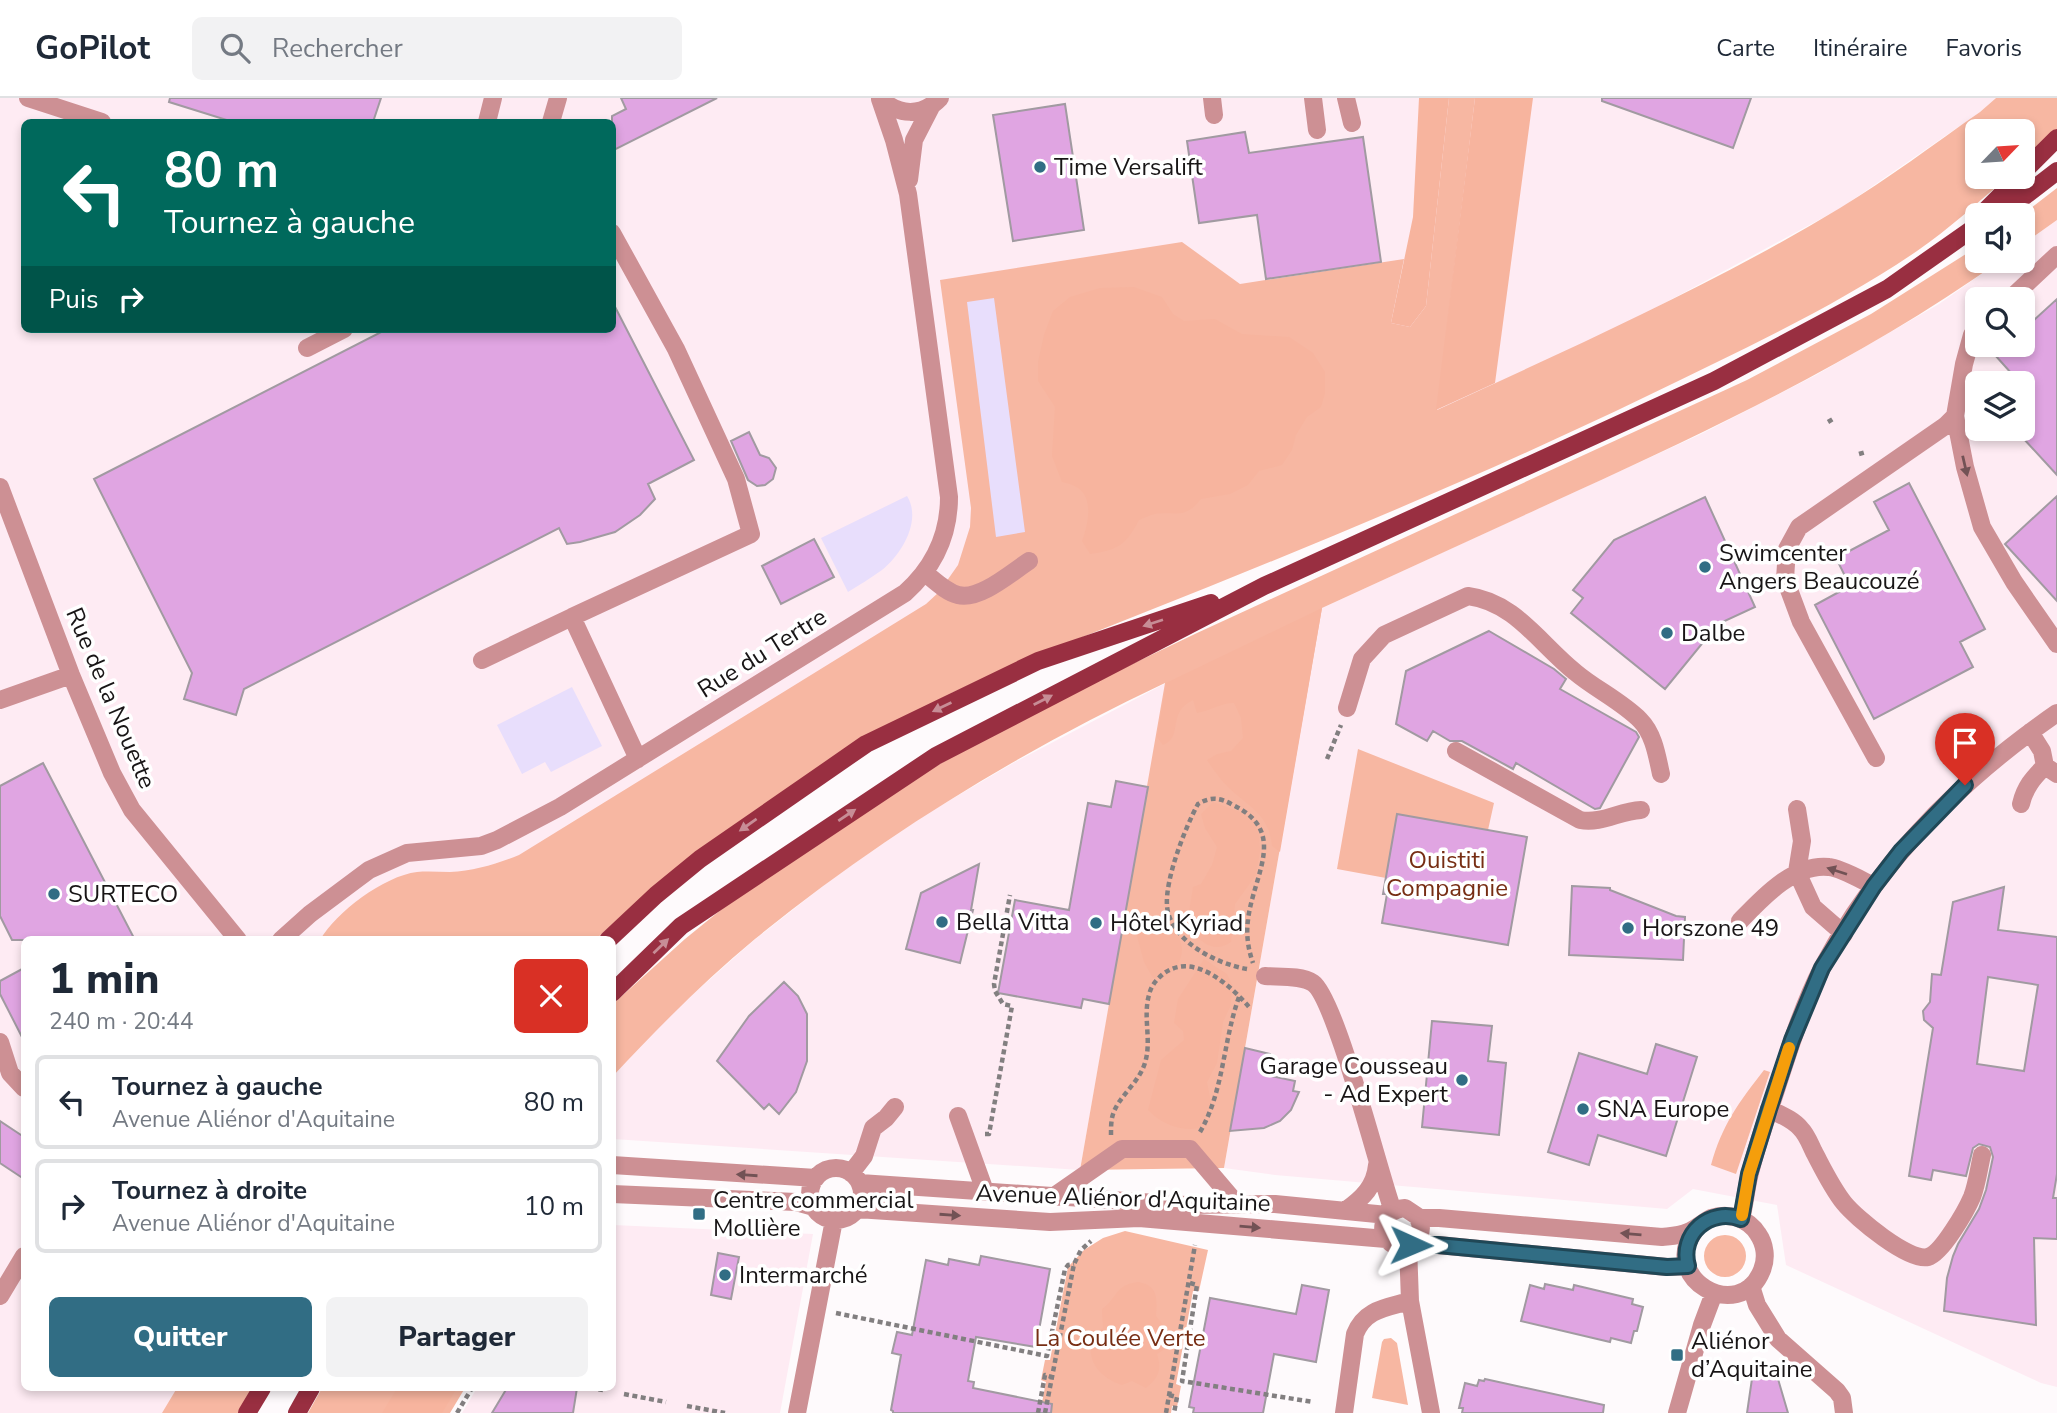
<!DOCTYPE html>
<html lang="fr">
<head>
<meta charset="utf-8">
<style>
	:root { --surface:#fff; --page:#f2f2f3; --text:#1f2937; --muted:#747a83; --line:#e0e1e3; --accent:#316d84 }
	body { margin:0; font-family:"Nunito Sans",sans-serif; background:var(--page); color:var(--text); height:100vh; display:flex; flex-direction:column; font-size:26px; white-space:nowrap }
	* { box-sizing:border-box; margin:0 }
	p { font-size:23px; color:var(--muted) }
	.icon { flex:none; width:38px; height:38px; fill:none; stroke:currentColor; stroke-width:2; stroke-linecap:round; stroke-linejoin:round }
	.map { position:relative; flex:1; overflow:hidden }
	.drawer { position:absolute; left:21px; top:838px; width:595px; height:455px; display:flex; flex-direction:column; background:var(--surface); border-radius:10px; box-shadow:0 4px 10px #0003 }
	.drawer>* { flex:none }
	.guide { position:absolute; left:21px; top:21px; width:595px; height:214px; border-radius:10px; box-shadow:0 4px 10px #0003; background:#00695c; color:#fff; overflow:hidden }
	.needle { width:46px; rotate:65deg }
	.tools { position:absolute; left:1965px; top:21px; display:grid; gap:14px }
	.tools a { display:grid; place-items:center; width:70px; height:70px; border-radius:10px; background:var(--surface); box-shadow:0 4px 10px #0003; font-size:35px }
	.pin { position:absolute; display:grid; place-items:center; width:60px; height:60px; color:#fff; margin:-72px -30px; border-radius:50% 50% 50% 0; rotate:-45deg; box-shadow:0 0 7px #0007 }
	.pin .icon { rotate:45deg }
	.me { position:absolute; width:77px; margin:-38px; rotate:91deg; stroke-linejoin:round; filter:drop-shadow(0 0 5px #0008) }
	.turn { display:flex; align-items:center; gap:24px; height:147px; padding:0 28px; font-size:32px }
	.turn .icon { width:91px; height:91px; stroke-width:2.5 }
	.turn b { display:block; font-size:49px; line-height:60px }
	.then { display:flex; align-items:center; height:66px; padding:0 28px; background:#0003; gap:14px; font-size:26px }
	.round { display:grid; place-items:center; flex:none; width:74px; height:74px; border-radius:10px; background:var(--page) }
	.head { display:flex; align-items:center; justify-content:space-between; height:119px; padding:0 28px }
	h1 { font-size:42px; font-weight:800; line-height:52px }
	.button { display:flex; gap:14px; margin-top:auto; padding:14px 28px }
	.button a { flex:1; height:80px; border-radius:10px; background:var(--accent); color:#fff; font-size:28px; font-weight:800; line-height:80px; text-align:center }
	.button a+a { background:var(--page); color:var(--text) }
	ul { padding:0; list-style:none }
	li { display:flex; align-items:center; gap:21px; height:94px; margin:0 14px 10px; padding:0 14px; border:4px solid var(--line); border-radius:10px }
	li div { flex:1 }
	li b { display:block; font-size:26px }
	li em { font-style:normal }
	header { display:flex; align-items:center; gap:42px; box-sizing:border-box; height:98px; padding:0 35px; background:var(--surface); border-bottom:2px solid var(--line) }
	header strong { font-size:33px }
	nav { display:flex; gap:38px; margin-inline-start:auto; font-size:24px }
	.search { width:490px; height:63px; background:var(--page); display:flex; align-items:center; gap:18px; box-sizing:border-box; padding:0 24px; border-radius:10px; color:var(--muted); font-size:26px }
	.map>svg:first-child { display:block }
	.built { fill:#feebf3; fill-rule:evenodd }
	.green { fill:#f7b7a2 }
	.forest { fill:#f7b49e }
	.water { fill:#e8defc }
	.building { fill:#e0a5e2; stroke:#a19aa1; stroke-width:2; fill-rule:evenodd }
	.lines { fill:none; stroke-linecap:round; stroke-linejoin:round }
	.path { stroke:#827f80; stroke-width:4.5; stroke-dasharray:5 3.5; stroke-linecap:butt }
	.minor { stroke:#cd9094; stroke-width:18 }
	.major { stroke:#992f41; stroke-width:18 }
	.oneway { fill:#725255 }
	.oneway2 { fill:#c78d96 }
	.route-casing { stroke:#204756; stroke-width:18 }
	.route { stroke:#316d84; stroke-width:12 }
	.slow { stroke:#f59e0b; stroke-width:12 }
	.poi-dot { fill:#316d84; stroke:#fff; stroke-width:2.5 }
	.labels { text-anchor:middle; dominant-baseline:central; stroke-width:7; stroke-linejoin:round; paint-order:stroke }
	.poi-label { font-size:24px; fill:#181516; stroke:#fff; text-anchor:start }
	.street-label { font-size:24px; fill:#181516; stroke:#fff }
	.park-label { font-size:24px; fill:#772e14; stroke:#fff }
</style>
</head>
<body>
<header>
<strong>GoPilot</strong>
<div class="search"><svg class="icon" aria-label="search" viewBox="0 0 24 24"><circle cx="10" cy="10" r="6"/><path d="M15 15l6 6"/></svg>Rechercher</div>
<nav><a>Carte</a><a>Itinéraire</a><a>Favoris</a></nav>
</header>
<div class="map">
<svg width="2057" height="1315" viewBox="0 0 2057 1315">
	<rect width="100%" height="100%" fill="#fefafc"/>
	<path class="built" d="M0,0h1996l-16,14 -139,96 -167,90 -55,29 -297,136 -806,404 -175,73h-317v448h172l-15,25h-181zM24,24h588v207h-588z
		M2057,122v1167l-16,-4 -255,-118 -9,-60 -84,-16 -26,20 -392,-34 -51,-7 98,-560 379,-174 115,-59 123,-71 61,-43h23v-17zM1978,201h45v46h-45zM1978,285h45v46h-45z
		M1166,585l-86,487 -467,-31 -1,-63 61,-64 80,-71 84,-66 91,-62 87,-51z
		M613,1127l200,9 -33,179h-318l15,-25h135z"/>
	<path class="green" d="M1449,0h26l-38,312c136,-63 274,-124 403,-202 48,-29 94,-64 140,-96l16,-14h61v32l-34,33v-32h-45v46h30c-30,25 -59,52 -91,74 -85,58 -180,101 -272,146 -207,100 -421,184 -635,269l-58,27 -325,218 -32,29h-275c16,-28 64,-64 97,-68 11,-1 22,0 33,0 24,-1 47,-8 69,-17l407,-251 13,-12 19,-27 12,-38 1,-19 -31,-228 242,-38 58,42 164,-25 -13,64 19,4 16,-21z
		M2057,90v32l-34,24 -1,-29z
		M1977,149l1,14h22c-133,94 -275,162 -423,230 -85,39 -170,78 -255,117l-98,560 -144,2 85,-487c-146,69 -285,154 -410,256 -51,42 -97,89 -142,137v-72l72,-65 48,-39 186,-124 45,-26 139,-72 94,-45 550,-253 124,-66z
		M1358,651l136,54 -6,27 39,7 -19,108 -126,-22 5,-28 -4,-1 3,-16 -49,-9z
		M1764,972l6,2 -34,102 -25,-9c11,-40 28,-63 53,-95z
		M1125,1133l83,19 -9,41h-6l-17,93 5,2 -4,21 -5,-1 -1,7h-131l6,-31 -5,-2 4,-20h5l18,-93 16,-17 19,-12z
		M1704 1158a21 21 0 1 1 42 0a21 21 0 1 1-42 0Z
		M1391,1240l6,5 11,62 -36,-7 10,-56 2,-3z
		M177,1290h79l-15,25h-79z
		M322,1290h143l-15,25h-142z"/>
	<path class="forest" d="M1419,0h30l-23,208 -16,21 -19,-4 22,-106z
		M1475,0h58l-38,285 -59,27z
		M1134,189l28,10 11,17 11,7 31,-2 27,15 47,3 24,16 12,19v21l-4,14 -14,10 -11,18 -4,15 -10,15 -23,6 -11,14 -18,9 -29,5c-17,21 -24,12 -46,15 -5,1 -11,4 -16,6 -13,25 -21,30 -49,34l-8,-13c6,-16 12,-42 -4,-53 -4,-3 -11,-5 -16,-6l-10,-26 3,-49 -17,-26v-19l6,-27 9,-24 17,-14 30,-9z
		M1322,510l-42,244 -8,-6c-3,-33 -24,-39 -45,-60 -7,-7 -14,-17 -20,-26l10,-6 14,-3 12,-13 -2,-20 -7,-15c-10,-1 -25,8 -37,10l-4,-13c-27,13 -9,37 -30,45l-6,-8 9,-54z
		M1213,704l27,10 13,8 6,14 1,17 -4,24 -21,29 -4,38c-19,13 -33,-2 -44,-18l6,-37 8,-3 11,-19 5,-18 -12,-19 -4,-14z
		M1143,817c37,7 56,40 19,64l-9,-1 -9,-16 -9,-33z
		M1204,861l23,15 6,12 -3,21 -7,15 -6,41 -10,19 4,20 -4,14 -8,12c-19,4 -39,-5 -51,-18l13,-50 23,-20 -1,-9 -9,-8 4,-24z
		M1138,1184c21,3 19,18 18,34 11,13 11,18 7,34l-6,4c5,15 2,24 -11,34l-14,-7 -10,4c-24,-8 -39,-27 -27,-52l8,-5 -1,-19c16,-11 12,-24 36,-27z
		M397,1290h60l-15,25h-60z"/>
	<path class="water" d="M994,200l31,234 -29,5 -29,-235z
		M907,398c15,24 -5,58 -25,74 -11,8 -23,15 -34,22l-27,-54z
		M572,589l30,59 -51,26 -6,-10 -23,12 -25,-49z"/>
	<path class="building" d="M170,0h211l-8,24h-140l-64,-20z
		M621,0h96l-105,53v-35l14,-7z
		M1602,0h149l-18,50 -131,-47z
		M1065,6l19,126 -71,11 -20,-126z
		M1245,34l4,21 114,-16 18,125 -115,17 -9,-64 -58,8 -12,-82z
		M2057,201v176l-34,-37v-55h-3l-25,-28 12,-10h16v-15z
		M612,203l82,159 -46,24 7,15 -15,16 -25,17 -35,10 -13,2 -8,-16 -315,161 -8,26 -52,-16 8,-26 -98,-194 293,-150h225z
		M749,334l11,23 9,3 7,10 -3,11 -8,6 -8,1 -9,-6 -17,-39z
		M1909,385l76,146 -25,13 13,25 -99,52 -59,-114 35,-19 -14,-28 53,-28 -15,-28z
		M2057,398v105l-52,-57z
		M1705,399l50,110 -37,17 -53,65 -94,-76 12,-15 -10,-8 41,-50z
		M814,441l20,38 -53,27 -19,-38z
		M1489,533l65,38 12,10 -6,10 76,43 3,5 -39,71 -5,1 -79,-46 -3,6 -51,-28h-12l-17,-10 -6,10 -31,-17 10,-53z
		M43,665l92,177h-123l-12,-24v-130z
		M1116,683l32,6 -39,217 -26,-5 -2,9 -83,-15 17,-93 54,10 19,-107 23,4z
		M1397,716l130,23 -19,108 -126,-22 5,-29h-4z
		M979,766l-8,46h2l-13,53 -54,-14 15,-56z
		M1572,788l38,2v2l66,26 9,1 -2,43 -114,-5z
		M2004,789l-6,43 59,7v237l-4,24h4v41l-23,-1 2,87 -92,-14 3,-33 6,-22 5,-12 21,-35 7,-19 7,-33 -3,-10 -11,-3 -6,4 -7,28 -33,-6 -2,10 -22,-4 24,-148 -9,-8 -1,-9 7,-9 2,-28 9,1 12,-73zM1988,879l50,8 -14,86 -47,-7z
		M24,870v73l-24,-47v-13z
		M784,884l14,14 9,18v47l-11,31 -17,22 -10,-10 -5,5 -47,-48 32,-45z
		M1432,923l60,5 -4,35 18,2 -7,72 -77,-8z
		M1656,946l41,13 -31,99 -68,-21 -9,30 -41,-13 31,-99 68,21z
		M1245,950l25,6 -4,21 29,6 -2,10 6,1 -8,18 -11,11 -16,7 -34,3z
		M0,1023l24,16v42l-24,-16z
		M718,1155l21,4 -8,42 -20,-4z
		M981,1158l69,13 -14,78 -60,-10 -8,44 6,1 -1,6 79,16 -1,9h-158v-2l-2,-1 10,-55 -9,-2 5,-21 15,3 14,-75 22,5 1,-6 30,6z
		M1545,1186l28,6 1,-5 59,14 -1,5 11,3 -6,24h-3l-3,12 -20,-5 -1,4 -89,-21 9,-36 14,4z
		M1302,1187l27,5 -13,72 -42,-8 -11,59h-70l1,-5 -5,-1 21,-109 86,16z
		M1754,1267l25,4 -1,10 10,34h-41z
		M1485,1281l119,26 -1,8h-141l1,-5h-4l6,-25 12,3 2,-6 5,1z
		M507,1290h70l-4,25h-81z"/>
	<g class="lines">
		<path class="path" d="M1828,324l5,-3
			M1859,356l7,-2
			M1327,661l14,-34
			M1247,871c-30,-5 -77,-28 -80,-63 -2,-27 18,-78 31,-102 13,-8 23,-6 35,1 56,27 20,70 15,115 -2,14 0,29 5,43
			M1200,1034c24,-41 23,-91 39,-135
			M985,1036h4l23,-128 -9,-2 -8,-13 -1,-7 16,-89
			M1111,1037c0,-6 0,-12 1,-17 4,-21 29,-35 34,-59 5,-21 -3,-43 3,-64 2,-9 7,-15 14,-21 30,-23 67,11 86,33
			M1190,1185l7,2 -15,96 131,21
			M836,1215l211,43 18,-87 3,-4 6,-1
			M590,1290l13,2
			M624,1296l42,8
			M1169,1297l8,2 -3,16
			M687,1308l38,7
			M457,1315l15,-25
			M1038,1315l7,-38 7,2
			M1045,1315l29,-149 7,-14 10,-9
			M1166,1315l29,-168"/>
		<path class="minor" d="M28,0l74,24
			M880,0c18,18 42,19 60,0
			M1212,0l2,17
			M1313,0l4,32
			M1346,0l6,25
			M487,24l6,-24
			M551,24l7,-24
			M909,82l5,-40 17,-33
			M612,135l64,116 60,130 15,55 -179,83 66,142
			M2010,201l47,-44
			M1978,232l-6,5 -8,29 -9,52 10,51 17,60 32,55 43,62
			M307,250l37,-19
			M0,389l71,188 41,98 20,37 106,130
			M925,475c10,8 21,19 33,22 21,6 54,-23 71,-34
			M482,562l90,-43
			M0,602l71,-25
			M1347,610l15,-49 22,-24 84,-39c47,6 72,48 107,76 20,17 46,29 65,48 14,14 17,36 21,54
			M2030,634l12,19 3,15 12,8
			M1456,653l124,69c22,4 39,-9 61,-10
			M1876,660l-75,-136 -16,-43 2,-30 12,-22 146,-101 10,-10
			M2021,706c4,-17 12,-26 24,-38
			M1797,711l5,32 -5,31 16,35 31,27
			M1740,823c22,-23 54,-58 89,-54 12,1 34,14 45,19
			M281,842l29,-26 59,-44 38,-17 74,-7 16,-6 63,-33 345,-214c29,-26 44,-57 44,-96l-41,-303 -14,-54 -14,-41
			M1265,878c14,1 36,-1 48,7 23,16 66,190 80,228
			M0,944l10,31 14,15
			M1769,1011c12,6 24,10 32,20 6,6 9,15 13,23 9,17 18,36 30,51 12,15 65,59 84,54 14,-4 38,-46 44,-60 5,-13 7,-29 10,-42
			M958,1018l27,75
			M612,1067l204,13
			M810 1096a26 26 0 1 1 52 0a26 26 0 1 1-52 0Z
			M851,1075l13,-17 9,-28 13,-10 9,-11
			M860,1085l325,22 90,-1 112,11
			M612,1096l184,8 18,5
			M1053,1099l69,-48h68l46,54
			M857,1111l193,13 89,-4 247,21
			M1346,1112c17,-12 29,-24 31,-45
			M1419,1120h20l223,19c9,-1 17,-1 26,-5 9,-4 15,-10 23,-14 17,-6 37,0 47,16 7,10 9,24 4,36 -22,56 -107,7 -65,-42
			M1741,1121c4,-15 5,-31 9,-46 7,-29 18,-58 27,-86 13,-40 26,-82 45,-119 55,-104 139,-189 235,-255
			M1413,1146c9,-9 10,-18 4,-28l-12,-8c-25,2 -30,30 -7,39l15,-3 25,1 229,22 21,-1
			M1408,1148l2,55 21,112
			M1751,1188l6,19 21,34 59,52 5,7 2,15
			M0,1198l24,-40
			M797,1315l37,-193
			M1344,1315l11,-79c10,-25 31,-26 55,-33
			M1677,1315l25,-88 12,-32"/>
		<path class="major" d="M2023,74l34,-34
			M1982,116l37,-37
			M1993,117l33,-20 31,-24
			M608,842l48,-45 44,-36 166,-115 172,-83 173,-58
			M612,895l69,-67 255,-170 328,-170 450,-205 173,-92 91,-64
			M247,1315l15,-25
			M297,1315l14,-25"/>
	</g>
	<defs><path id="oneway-solid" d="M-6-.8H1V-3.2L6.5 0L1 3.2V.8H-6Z" transform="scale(1.75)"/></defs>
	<g class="oneway">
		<use href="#oneway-solid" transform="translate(1965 368) rotate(77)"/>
		<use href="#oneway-solid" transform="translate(1837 773) rotate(-162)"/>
		<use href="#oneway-solid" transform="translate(747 1077) rotate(-176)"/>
		<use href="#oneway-solid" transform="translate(950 1117) rotate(4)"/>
		<use href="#oneway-solid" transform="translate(1250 1129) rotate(5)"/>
		<use href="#oneway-solid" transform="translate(1631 1136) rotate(-175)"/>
	</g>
	<g class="oneway2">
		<use href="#oneway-solid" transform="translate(1153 525) rotate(162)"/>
		<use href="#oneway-solid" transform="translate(1043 602) rotate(-27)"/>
		<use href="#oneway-solid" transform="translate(942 609) rotate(154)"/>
		<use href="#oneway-solid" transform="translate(847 717) rotate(-34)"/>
		<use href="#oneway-solid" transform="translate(748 727) rotate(145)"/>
		<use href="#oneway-solid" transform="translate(661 848) rotate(-44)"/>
	</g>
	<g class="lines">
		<defs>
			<path id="route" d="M1411,1147h27l229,22 21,-1c-9,-32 22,-59 53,-47l8,-45 20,-65 23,-69 30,-72 52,-82 27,-35 64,-66"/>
		</defs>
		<use href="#route" class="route-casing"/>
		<use href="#route" class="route"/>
		<path class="slow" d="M1742,1117l7,-41 40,-126"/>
	</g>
	<g class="poi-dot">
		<circle cx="1040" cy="69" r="7"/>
		<circle cx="1705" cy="469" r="7"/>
		<circle cx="1667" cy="535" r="7"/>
		<circle cx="54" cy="796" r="7"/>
		<circle cx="942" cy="824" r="7"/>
		<circle cx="1096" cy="825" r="7"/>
		<circle cx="1628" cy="830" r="7"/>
		<circle cx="1462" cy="982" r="7"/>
		<circle cx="1583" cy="1011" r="7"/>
		<rect x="692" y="1109" width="14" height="14" rx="3.5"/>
		<circle cx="725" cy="1177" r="7"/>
		<rect x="1670" y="1250" width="14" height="14" rx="3.5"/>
	</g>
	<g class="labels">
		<g class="poi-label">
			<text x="1054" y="69">Time Versalift</text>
			<text x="1719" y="455">Swimcenter<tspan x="1719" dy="28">Angers Beaucouzé</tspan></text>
			<text x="1681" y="535">Dalbe</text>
			<text x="68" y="796">SURTECO</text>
			<text x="956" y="824">Bella Vitta</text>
			<text x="1110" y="825">Hôtel Kyriad</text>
			<text x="1642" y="830">Horszone 49</text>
			<text x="1448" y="968" text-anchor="end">Garage Cousseau<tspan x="1448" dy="28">- Ad Expert</tspan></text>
			<text x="1597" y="1011">SNA Europe</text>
			<text x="713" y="1102">Centre commercial<tspan x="713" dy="28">Mollière</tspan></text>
			<text x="739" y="1177">Intermarché</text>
			<text x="1691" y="1243">Aliénor<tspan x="1691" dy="28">d’Aquitaine</tspan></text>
		</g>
		<g class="street-label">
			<text transform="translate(762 555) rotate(-32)">Rue du Tertre</text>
			<text transform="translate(111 600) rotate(67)">Rue de la Nouette</text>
			<text transform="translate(1123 1100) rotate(2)">Avenue Aliénor d'Aquitaine</text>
		</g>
		<g class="park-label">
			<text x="1447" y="762">Ouistiti<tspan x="1447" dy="28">Compagnie</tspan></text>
			<text x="1120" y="1240">La Coulée Verte</text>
		</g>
	</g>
</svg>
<div class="tools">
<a><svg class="needle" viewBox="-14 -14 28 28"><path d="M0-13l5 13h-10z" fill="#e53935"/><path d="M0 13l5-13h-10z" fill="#747a83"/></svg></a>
<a><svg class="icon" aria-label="sound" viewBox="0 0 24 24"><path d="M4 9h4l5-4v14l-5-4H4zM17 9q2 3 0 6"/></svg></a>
<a><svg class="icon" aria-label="search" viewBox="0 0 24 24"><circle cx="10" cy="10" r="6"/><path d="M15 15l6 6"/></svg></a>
<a><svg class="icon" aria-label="layers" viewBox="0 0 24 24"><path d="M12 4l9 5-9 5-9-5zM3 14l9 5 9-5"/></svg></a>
</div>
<div class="pin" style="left:1965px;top:687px;background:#d93025"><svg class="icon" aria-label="arrive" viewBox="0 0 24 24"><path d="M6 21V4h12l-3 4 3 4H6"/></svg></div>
<svg class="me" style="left:1411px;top:1147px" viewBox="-20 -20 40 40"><path d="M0-17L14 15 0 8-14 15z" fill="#316d84" stroke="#fff" stroke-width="4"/></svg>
<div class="guide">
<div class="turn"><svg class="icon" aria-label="left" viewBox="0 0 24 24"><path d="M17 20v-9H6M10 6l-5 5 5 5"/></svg><div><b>80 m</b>Tournez à gauche</div></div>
<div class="then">Puis<svg class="icon" aria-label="right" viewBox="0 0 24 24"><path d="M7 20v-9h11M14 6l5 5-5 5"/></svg></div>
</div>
<section class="drawer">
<div class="head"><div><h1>1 min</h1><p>240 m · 20:44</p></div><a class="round" style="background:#d93025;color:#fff"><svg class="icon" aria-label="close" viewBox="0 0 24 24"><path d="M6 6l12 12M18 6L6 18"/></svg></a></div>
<ul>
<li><svg class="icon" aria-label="left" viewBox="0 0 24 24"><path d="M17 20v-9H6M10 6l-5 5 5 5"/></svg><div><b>Tournez à gauche</b><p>Avenue Aliénor d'Aquitaine</p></div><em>80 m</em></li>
<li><svg class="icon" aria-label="right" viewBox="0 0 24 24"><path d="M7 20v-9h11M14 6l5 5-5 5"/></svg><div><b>Tournez à droite</b><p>Avenue Aliénor d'Aquitaine</p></div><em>10 m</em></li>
</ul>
<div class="button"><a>Quitter</a><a>Partager</a></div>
</section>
</div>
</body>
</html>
